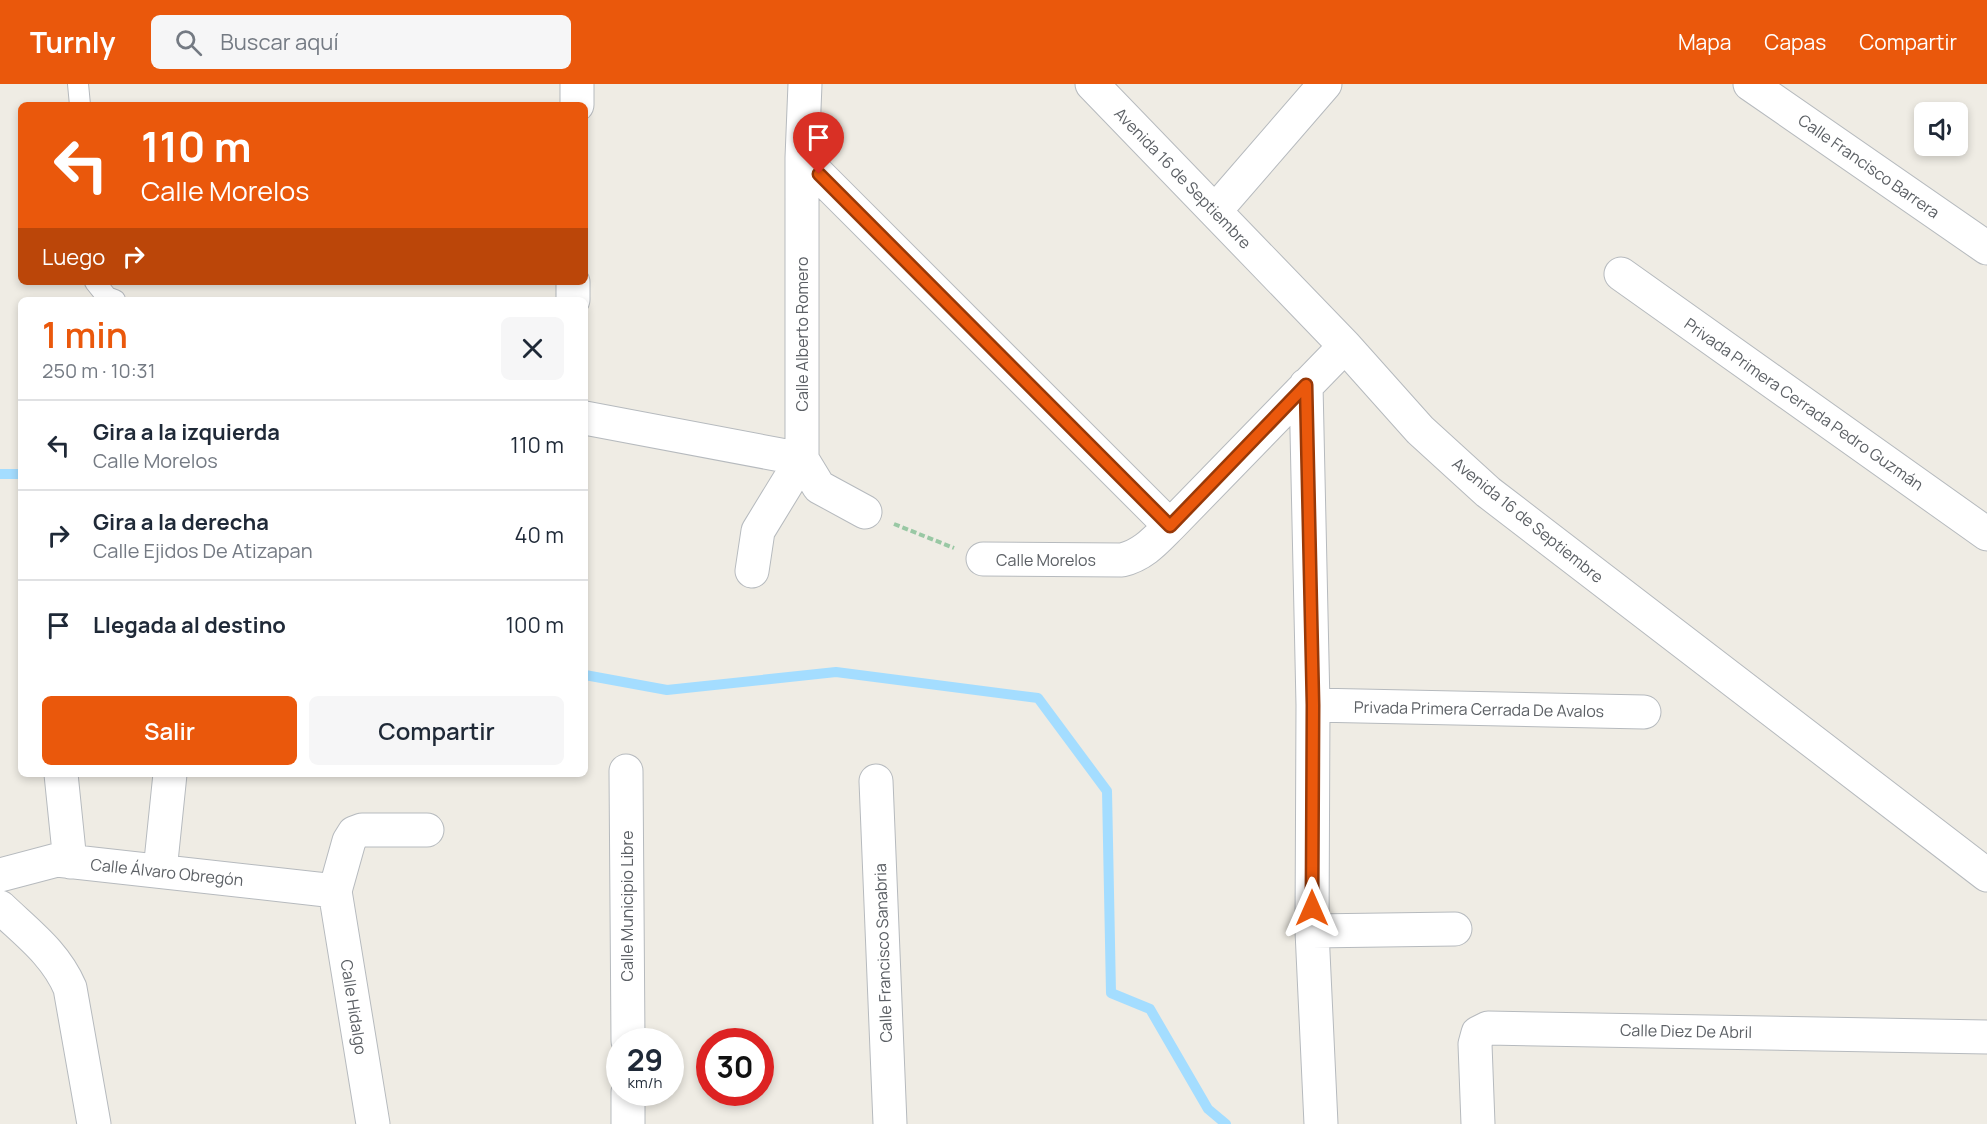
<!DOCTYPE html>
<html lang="es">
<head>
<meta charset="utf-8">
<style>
	:root { --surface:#fff; --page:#f6f6f7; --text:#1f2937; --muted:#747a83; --line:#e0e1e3; --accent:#ea580c }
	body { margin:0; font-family:Manrope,sans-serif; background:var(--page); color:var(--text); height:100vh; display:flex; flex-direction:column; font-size:22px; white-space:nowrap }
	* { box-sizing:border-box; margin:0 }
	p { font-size:20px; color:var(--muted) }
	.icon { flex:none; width:33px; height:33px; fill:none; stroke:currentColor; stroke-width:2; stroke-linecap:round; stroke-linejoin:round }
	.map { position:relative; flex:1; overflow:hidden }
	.drawer { position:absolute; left:18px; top:213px; width:570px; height:480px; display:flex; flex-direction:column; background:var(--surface); border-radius:9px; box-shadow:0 3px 9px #0003 }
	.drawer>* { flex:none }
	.guide { position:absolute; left:18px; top:18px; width:570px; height:183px; border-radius:9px; box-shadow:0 3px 9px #0003; background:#ea580c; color:#fff; overflow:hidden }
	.fabs { position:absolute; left:1914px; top:18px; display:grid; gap:12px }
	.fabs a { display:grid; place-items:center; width:54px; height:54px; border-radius:9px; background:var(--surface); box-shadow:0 3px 9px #0003; font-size:30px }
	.speed { position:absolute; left:606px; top:944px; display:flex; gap:12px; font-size:30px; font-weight:700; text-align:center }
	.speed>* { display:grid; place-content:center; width:78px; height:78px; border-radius:50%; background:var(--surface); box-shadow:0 3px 9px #0003; line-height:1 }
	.speed small { font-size:15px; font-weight:400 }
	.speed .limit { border:9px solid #d22; background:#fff; color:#111 }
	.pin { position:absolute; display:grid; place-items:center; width:51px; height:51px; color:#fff; margin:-62px -26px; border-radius:50% 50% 50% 0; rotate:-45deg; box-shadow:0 0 6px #0007 }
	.pin .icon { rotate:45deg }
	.me { position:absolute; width:66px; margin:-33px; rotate:0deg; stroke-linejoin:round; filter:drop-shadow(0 0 4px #0008) }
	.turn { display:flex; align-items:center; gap:21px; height:126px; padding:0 24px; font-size:27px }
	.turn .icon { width:78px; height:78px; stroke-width:2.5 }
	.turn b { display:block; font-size:42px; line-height:51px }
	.then { display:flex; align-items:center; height:57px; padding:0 24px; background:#0003; gap:12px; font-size:22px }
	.round { display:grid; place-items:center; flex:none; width:63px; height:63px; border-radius:9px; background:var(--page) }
	.overview { display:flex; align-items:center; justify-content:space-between; height:102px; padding:0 24px }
	h1 { font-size:36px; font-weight:600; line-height:45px; color:var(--accent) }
	.action { display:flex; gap:12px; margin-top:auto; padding:12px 24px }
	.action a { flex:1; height:69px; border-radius:9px; background:var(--accent); color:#fff; font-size:24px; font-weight:600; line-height:69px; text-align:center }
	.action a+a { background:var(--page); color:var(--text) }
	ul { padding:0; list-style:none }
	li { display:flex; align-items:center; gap:18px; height:90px; padding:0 24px; border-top:2px solid var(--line) }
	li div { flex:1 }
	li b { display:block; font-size:22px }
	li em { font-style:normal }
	header { display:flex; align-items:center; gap:36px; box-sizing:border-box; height:84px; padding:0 30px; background:var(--accent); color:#fff }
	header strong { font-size:28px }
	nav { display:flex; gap:33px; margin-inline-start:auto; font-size:21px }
	.search { width:420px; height:54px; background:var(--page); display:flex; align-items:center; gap:15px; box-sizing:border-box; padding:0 21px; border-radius:9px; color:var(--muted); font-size:22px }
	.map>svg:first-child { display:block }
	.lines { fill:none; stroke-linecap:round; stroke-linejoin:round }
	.stream { stroke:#a4ddff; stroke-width:10 }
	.service-casing { stroke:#b6babe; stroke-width:22 }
	.minor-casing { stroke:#b6babe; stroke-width:35 }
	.tertiary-casing { stroke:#b6babe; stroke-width:35 }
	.path { stroke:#99c8a4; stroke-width:4; stroke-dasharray:6 3; stroke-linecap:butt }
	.service { stroke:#fff; stroke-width:20 }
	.minor { stroke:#fff; stroke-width:33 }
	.tertiary { stroke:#fff; stroke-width:33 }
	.route-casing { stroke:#983908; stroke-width:15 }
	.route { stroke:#ea580c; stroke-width:10 }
	.labels { text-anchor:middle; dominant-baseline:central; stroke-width:5; stroke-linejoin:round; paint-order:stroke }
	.street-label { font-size:16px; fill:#5c6065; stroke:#fff }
</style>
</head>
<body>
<header>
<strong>Turnly</strong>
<div class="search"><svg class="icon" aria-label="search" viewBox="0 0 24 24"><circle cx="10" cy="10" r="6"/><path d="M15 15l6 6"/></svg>Buscar aquí</div>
<nav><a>Mapa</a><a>Capas</a><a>Compartir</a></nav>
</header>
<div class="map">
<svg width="1987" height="1040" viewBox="0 0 1987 1040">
	<rect width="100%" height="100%" fill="#efece4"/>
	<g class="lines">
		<path class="stream" d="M0,390h21
			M585,591l82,15 169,-18 202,26 69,93 4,202 39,16 58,100 18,15"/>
		<defs>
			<path id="service" d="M78,0l2,21
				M95,198l12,15 8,3"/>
			<path id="minor" d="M1092,0l253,262 75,84 68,62 499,383
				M1750,0l237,164
				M577,21v-21
				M802,74l368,368
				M1215,127l110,-127
				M1621,190l366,260
				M573,216v-18
				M1306,301l7,320 -1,226 9,193
				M585,334l217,41 17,28 46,25
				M983,475l139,1c21,-5 33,-19 48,-34l175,-180
				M752,487l6,-40 44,-72v-301l3,-74
				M1313,621l331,7
				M626,687l2,270
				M61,690l9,88
				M876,697l14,343
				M160,787l10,-97
				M0,791l57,-15 278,31
				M1312,847l143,-2
				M628,1008v32
				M373,1040l-38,-233 14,-50 5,-8 8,-3h65
				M1478,1040l-3,-80 3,-11 10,-5 499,9"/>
			<path id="tertiary" d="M0,823c27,26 55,46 70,81l24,136"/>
		</defs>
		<use href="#service" class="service-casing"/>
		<use href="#minor" class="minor-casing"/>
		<use href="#tertiary" class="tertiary-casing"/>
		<path class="path" d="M894,440l60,24"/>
		<use href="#service" class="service"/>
		<use href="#minor" class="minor"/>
		<use href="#tertiary" class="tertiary"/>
	</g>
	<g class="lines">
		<defs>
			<path id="route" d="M819,90l351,352 136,-141 7,320 -1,203"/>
		</defs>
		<use href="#route" class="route-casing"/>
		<use href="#route" class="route"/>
	</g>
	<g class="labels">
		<g class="street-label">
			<text transform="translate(1869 82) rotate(35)">Calle Francisco Barrera</text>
			<text transform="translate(1183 94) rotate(46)">Avenida 16 de Septiembre</text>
			<text transform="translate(802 250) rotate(-90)">Calle Alberto Romero</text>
			<text transform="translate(1804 320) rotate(35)">Privada Primera Cerrada Pedro Guzmán</text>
			<text transform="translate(1528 436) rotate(39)">Avenida 16 de Septiembre</text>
			<text x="1046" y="476">Calle Morelos</text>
			<text transform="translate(1479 625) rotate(1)">Privada Primera Cerrada De Avalos</text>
			<text transform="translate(167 788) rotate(6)">Calle Álvaro Obregón</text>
			<text transform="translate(627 822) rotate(-90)">Calle Municipio Libre</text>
			<text transform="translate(883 869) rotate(-92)">Calle Francisco Sanabria</text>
			<text transform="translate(354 923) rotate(81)">Calle Hidalgo</text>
			<text transform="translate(1686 947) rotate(1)">Calle Diez De Abril</text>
		</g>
	</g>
</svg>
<div class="fabs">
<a><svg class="icon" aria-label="sound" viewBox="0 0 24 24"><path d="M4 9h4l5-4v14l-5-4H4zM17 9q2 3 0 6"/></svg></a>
</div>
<div class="speed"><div>29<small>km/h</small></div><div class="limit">30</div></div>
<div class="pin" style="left:819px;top:90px;background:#d93025"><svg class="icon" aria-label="arrive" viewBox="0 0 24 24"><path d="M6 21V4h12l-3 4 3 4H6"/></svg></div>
<svg class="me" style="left:1312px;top:824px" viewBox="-20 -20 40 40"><path d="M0-17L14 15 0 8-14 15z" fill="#ea580c" stroke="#fff" stroke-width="4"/></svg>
<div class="guide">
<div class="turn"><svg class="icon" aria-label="left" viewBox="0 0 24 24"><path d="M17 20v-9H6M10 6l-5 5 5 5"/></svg><div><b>110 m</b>Calle Morelos</div></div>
<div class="then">Luego<svg class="icon" aria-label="right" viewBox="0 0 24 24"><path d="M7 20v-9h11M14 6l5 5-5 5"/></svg></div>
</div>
<section class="drawer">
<div class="overview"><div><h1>1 min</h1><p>250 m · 10:31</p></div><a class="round"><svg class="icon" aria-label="close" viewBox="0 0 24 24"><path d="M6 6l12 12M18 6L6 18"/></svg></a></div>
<ul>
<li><svg class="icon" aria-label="left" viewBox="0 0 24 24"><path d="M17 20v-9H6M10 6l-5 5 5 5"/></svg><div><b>Gira a la izquierda</b><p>Calle Morelos</p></div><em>110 m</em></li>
<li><svg class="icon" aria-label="right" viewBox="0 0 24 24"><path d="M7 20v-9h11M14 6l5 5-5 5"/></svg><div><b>Gira a la derecha</b><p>Calle Ejidos De Atizapan</p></div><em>40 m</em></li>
<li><svg class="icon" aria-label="arrive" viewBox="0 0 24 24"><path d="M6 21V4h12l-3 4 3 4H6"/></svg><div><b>Llegada al destino</b></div><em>100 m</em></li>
</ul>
<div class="action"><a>Salir</a><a>Compartir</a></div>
</section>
</div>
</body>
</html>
